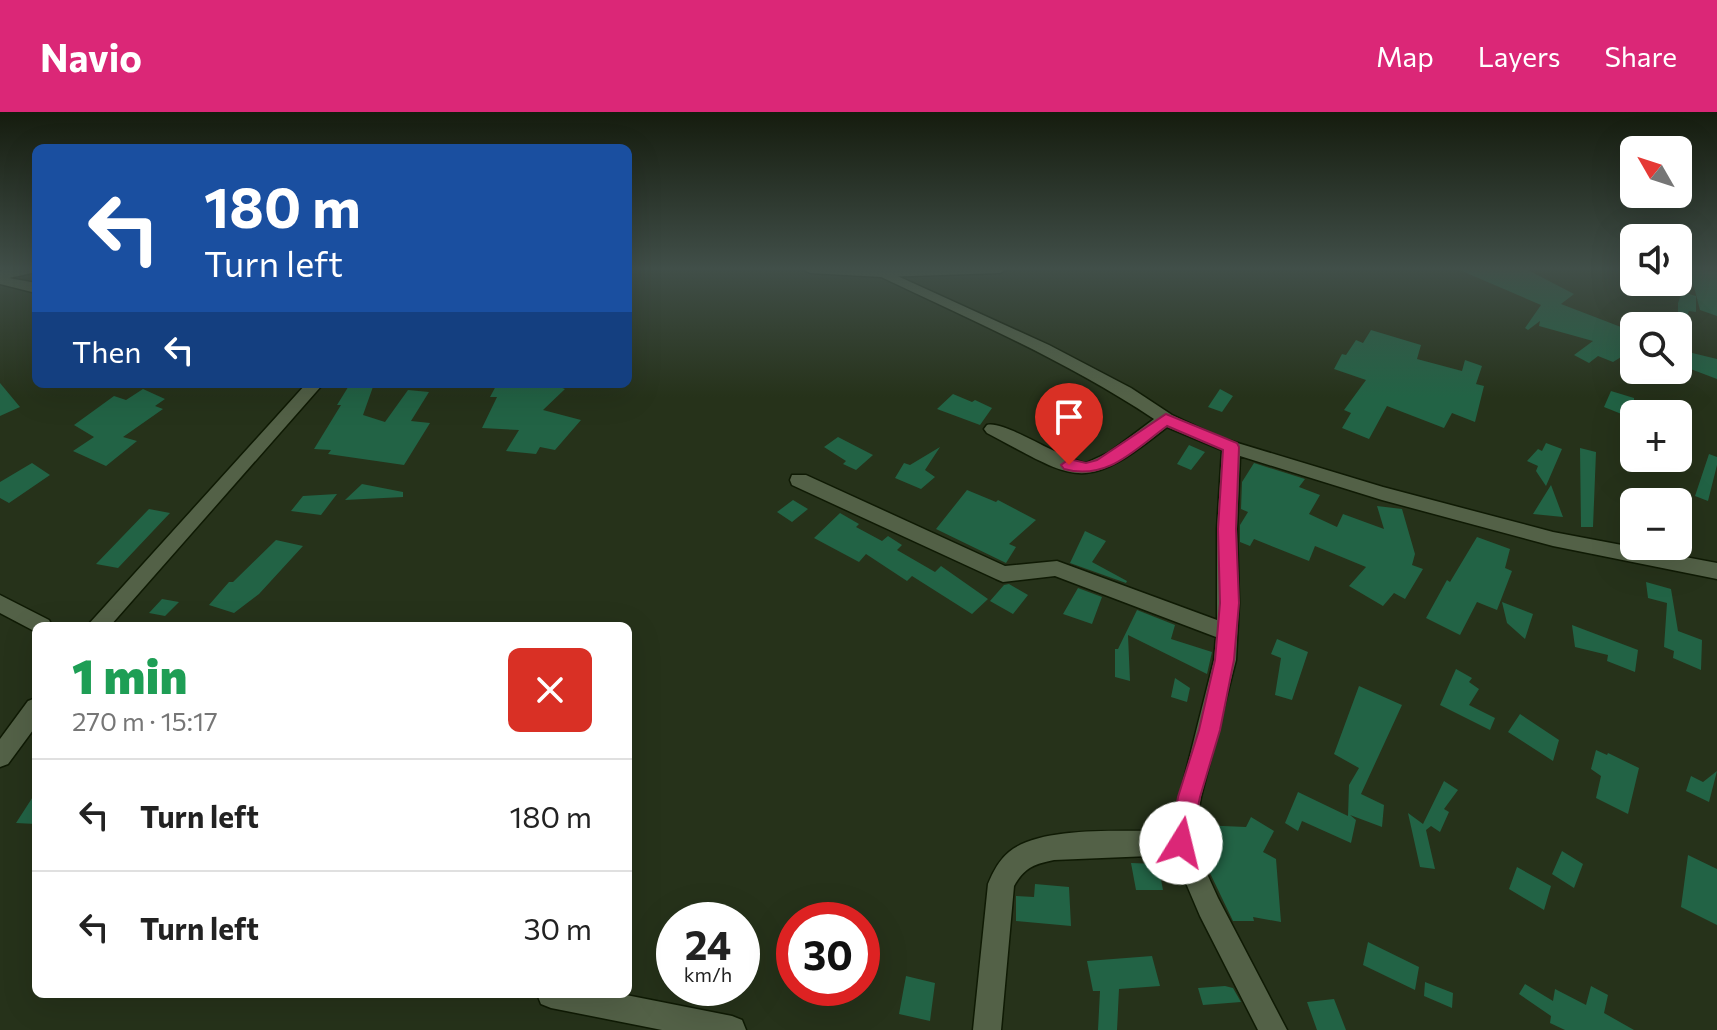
<!DOCTYPE html>
<html lang="en">
<head>
<meta charset="utf-8">
<style>
	:root { --surface:#fff; --page:#f2f2f2; --text:#222; --muted:#767676; --line:#e0e0e0; --accent:#db2777 }
	body { margin:0; font-family:Commissioner,sans-serif; background:var(--page); color:var(--text); height:100vh; display:flex; flex-direction:column; font-size:30px; white-space:nowrap }
	* { box-sizing:border-box; margin:0 }
	p { font-size:26px; color:var(--muted) }
	.icon { flex:none; width:44px; height:44px; fill:none; stroke:currentColor; stroke-width:2; stroke-linecap:round; stroke-linejoin:round }
	.map { position:relative; flex:1; overflow:hidden }
	.drawer { position:absolute; left:32px; top:510px; width:600px; height:376px; display:flex; flex-direction:column; background:var(--surface); border-radius:12px; box-shadow:0 8px 32px #0002 }
	.drawer>* { flex:none }
	.guide { position:absolute; left:32px; top:32px; width:600px; height:244px; border-radius:12px; box-shadow:0 8px 32px #0002; background:#1a4fa0; color:#fff; overflow:hidden }
	.needle { width:52px; rotate:309deg }
	.buttons { position:absolute; left:1620px; top:24px; display:grid; gap:16px }
	.buttons a { display:grid; place-items:center; width:72px; height:72px; border-radius:12px; background:var(--surface); box-shadow:0 8px 32px #0002; font-size:40px }
	.speed { position:absolute; left:656px; top:790px; display:flex; gap:16px; font-size:40px; font-weight:700; text-align:center }
	.speed>* { display:grid; place-content:center; width:104px; height:104px; border-radius:50%; background:var(--surface); box-shadow:0 8px 32px #0002; line-height:1 }
	.speed small { font-size:20px; font-weight:400 }
	.speed .limit { border:12px solid #d22; background:#fff; color:#111 }
	.pin { position:absolute; display:grid; place-items:center; width:68px; height:68px; color:#fff; margin:-82px -34px; border-radius:50% 50% 50% 0; rotate:-45deg; box-shadow:0 0 8px #0007 }
	.pin .icon { rotate:45deg }
	.me { position:absolute; width:88px; margin:-44px; rotate:9deg; stroke-linejoin:round; filter:drop-shadow(0 0 6px #0008) }
	.turn { display:flex; align-items:center; gap:28px; height:168px; padding:0 40px; font-size:36px }
	.turn .icon { width:104px; height:104px; stroke-width:2.5 }
	.turn b { display:block; font-size:56px; line-height:68px }
	.then { display:flex; align-items:center; height:76px; padding:0 40px; background:#0003; gap:16px; font-size:30px }
	.round { display:grid; place-items:center; flex:none; width:84px; height:84px; border-radius:12px; background:var(--page) }
	.summary { display:flex; align-items:center; justify-content:space-between; height:136px; padding:0 40px }
	h1 { font-size:48px; font-weight:800; line-height:60px; color:#1e9e55 }
	ul { padding:0; list-style:none }
	li { display:flex; align-items:center; gap:24px; height:112px; padding:0 40px; border-top:2px solid var(--line) }
	li div { flex:1 }
	li b { display:block; font-size:30px }
	li em { font-style:normal }
	header { display:flex; align-items:center; gap:48px; box-sizing:border-box; height:112px; padding:0 40px; background:var(--accent); color:#fff }
	header strong { font-size:38px }
	nav { display:flex; gap:44px; margin-inline-start:auto; font-size:28px }
	.map>svg:first-child { display:block }
	.building { fill:#226345 }
	.lines { fill:none; stroke-linecap:round; stroke-linejoin:round }
	.minor-casing { stroke:#0f1a04; stroke-width:3 }
	.tertiary-casing { stroke:#0f1a04; stroke-width:3 }
	.minor { fill:#536147; fill-rule:evenodd }
	.tertiary { fill:#536147; fill-rule:evenodd }
	.route { fill:#db2777; stroke:#8e194d; stroke-width:2 }
</style>
</head>
<body>
<header>
<strong>Navio</strong>
<nav><a>Map</a><a>Layers</a><a>Share</a></nav>
</header>
<div class="map">
<svg width="1717" height="918" viewBox="0 0 1717 918">
	<rect width="100%" height="100%" fill="#26321a"/>
	<path class="building" d="M1455,156h69l50,26 -13,10 73,28v17l-21,13 -15,-6 -9,7 -15,-8 19,-14 -54,-15 1,-5 -12,9 -3,-2 16,-23z
		M1689,156l28,4v44l-17,-6z
		M1682,180l14,4v16l-7,-1 -11,27v-35z
		M1371,218l50,15 -4,14 45,12 3,-11 17,6 -6,18 8,2 -9,36 -23,-9 -8,15 -57,-22 -18,33 -27,-11 9,-15 -7,-3 22,-30 -32,-11 8,-15 4,1 10,-15 7,3z
		M1680,238l37,9v20l-37,-14z
		M0,271l20,24 -20,9z
		M350,272h24l-11,31 22,7 23,-32 21,2 -18,29 19,2 -26,42 -76,-11 3,-4 -17,-1 27,-44h-4z
		M497,272h55l13,5 -22,21 38,10 -26,30 -15,-3 -4,7 -30,-3 13,-21 -37,-2 15,-31h-7z
		M143,277l22,10 -10,7 8,3 -40,28 14,4 -31,25 -33,-15 21,-14 -20,-12 40,-29 12,4z
		M1220,277l13,7 -11,16 -14,-5z
		M1611,279l23,7v21l-30,-12z
		M953,282l19,8 3,-2 17,8 -12,17 -43,-16z
		M838,325l35,18 -17,15 -13,-6 3,-3 -22,-14z
		M1546,331l16,6 -16,37 -10,-15 2,-5 -11,-5 11,-12 4,2z
		M1189,333l16,7 -14,18 -14,-6z
		M940,335l-15,23 10,7 -14,12 -26,-11 9,-15 6,2z
		M1580,336l16,4 -3,75h-12z
		M1709,342l8,3v8l-9,36 -13,-5z
		M32,351l18,12 -41,28 -9,-5v-16z
		M1254,351l51,16 -6,8 21,8 -11,19 28,13 6,-13 41,15 -7,-23 25,3 13,45 -3,11 11,4 -18,30 -11,-6 -11,13 -34,-20 17,-19 -51,-21 -6,15 -55,-22 -4,7 -10,-4v-17l8,-13 -7,-3 1,-27z
		M362,372l41,8v5l-58,3z
		M1551,373l12,32 -30,-3z
		M967,378l29,12 2,-2 38,20 -27,24 7,3 -10,16 -70,-34z
		M337,382l-16,21 -30,-4 12,-15z
		M793,388l15,9 -16,13 -15,-10z
		M149,397l21,4 -52,55 -22,-4z
		M840,401l19,11 -3,3 26,14 6,-5 14,9 -5,5 38,22 6,-6 47,33 -16,15 -60,-38 -5,5 -41,-27 -7,8 -45,-24z
		M1085,419l21,10 -14,21 35,19 -1,2 -56,-20z
		M1477,425l33,12 -5,19 7,3 -15,39 -20,-8 -17,33 -34,-17 21,-38 3,2z
		M276,428l27,6 -44,48 -25,19 -25,-8 20,-23h4z
		M1646,470l25,7 7,42 24,9 -1,30 -28,-12 1,-7 -10,-4 3,-44 -19,-5z
		M1009,472l19,11 -15,19 -23,-13 14,-16z
		M1078,476l24,9 -10,27 -29,-10z
		M162,487l17,3 -14,14 -16,-3z
		M1502,490l31,12 -8,25 -18,-16z
		M1137,498l38,15 -4,14 41,13 -5,22 -79,-39 2,46 -15,-4v-28h3z
		M1572,513l66,25 -3,22 -28,-11 1,-6 -33,-8z
		M1277,527l31,13 -16,48 -17,-5 6,-37 -10,-4z
		M1456,557l16,9 -3,4 10,7 -10,16 26,13 -5,12 -50,-25z
		M1175,566l15,10 -3,14 -16,-5z
		M1359,574l43,19 -41,89 23,11 -2,22 -32,-12 6,5 -5,23 -49,-22 -4,10 -13,-8 13,-31 50,24 1,-31 10,-17 -25,-14z
		M1520,602l39,26 -6,21 -45,-29z
		M1596,638l11,5 1,-2 31,15 -11,46 -32,-16 5,-22 -10,-7z
		M1717,659l-8,31 -23,-11 5,-15 12,6z
		M1444,669l14,9 -14,19 5,3 -9,20 -9,-6 -5,4 9,39 -15,-2 -12,-54 15,11z
		M36,680v32l-20,-1z
		M1251,705l23,14 -11,21 13,7 5,63 -28,-5 1,4h-21l-24,-50 -9,-46 46,2z
		M1562,739l21,13 -9,24 -22,-14z
		M1688,743l29,14v56l-36,-18z
		M1131,751l27,1 5,26h-27z
		M1517,755l34,19 -7,24 -35,-21z
		M1035,772l34,3 2,39 -55,-5v-25l18,1z
		M1368,830l51,25 -4,23 -52,-25z
		M1152,844l8,30 -41,3 -2,41h-19l2,-39h-7l-6,-30z
		M906,864l29,7 -5,38 -31,-7z
		M1425,870l28,11 -1,15 -28,-12z
		M1525,872l28,17 2,-12 31,16 5,-19 17,9 -4,18 30,17h-69l-15,-7 1,-7 -32,-22z
		M1225,874l8,2 8,14 -38,3 -5,-17z
		M1334,887l12,31h-29l-10,-28z"/>
	<g class="lines">
		<defs>
			<path id="minor" d="M12,156h24v4l-27,6 27,5v10l-36,-9v-13z
				M880,156l169,77 82,43 41,27 49,23 162,49 170,45 164,31v16l-164,-33 -171,-46 -142,-44 -3,73 2,74 -3,57 -35,137 -8,46 25,55 69,132h-29l-58,-114 -26,-61 -120,5c-20,4 -30,8 -40,26l-13,144h-28l15,-146c5,-12 11,-24 21,-32 32,-27 120,-20 162,-21l43,-171 2,-23 -161,-61 -52,6 -7,-3 -204,-94 -2,-5 2,-5h14l199,91 52,-5 160,59v-91l5,-79 -55,-23c-84,67 -89,54 -180,6l-3,-4 3,-4c18,-5 73,34 99,38l24,-11 44,-33c-87,-58 -183,-99 -277,-144l-2,-3z
				M306,272h17l-213,242h-23z
				M0,483l49,25 3,6h-16v6l-36,-19z
				M36,586v28l-28,38 -8,3v-28l28,-38z
				M537,882h84l111,22 10,4 4,10h-84l-111,-22 -10,-4z"/>
			<path id="tertiary" d="M801,156h208l-9,5 -118,4 -72,-4z"/>
		</defs>
		<use href="#minor" class="minor-casing"/>
		<use href="#tertiary" class="tertiary-casing"/>
		<use href="#minor" class="minor"/>
		<use href="#tertiary" class="tertiary"/>
	</g>
	<linearGradient id="sky" x2="0" y2="1"><stop stop-color="#151c0e"/><stop offset="0.55" stop-color="#414f49"/><stop offset="1" stop-color="#414f49" stop-opacity="0"/></linearGradient>
	<rect width="1717" height="285" fill="url(#sky)"/>
	<path class="route" d="M1166,302l71,29 2,4 -3,82 3,74 -5,57 -14,70 -20,67 -11,53 -8,4 -8,-4 -3,-7 8,-46 21,-67 16,-70 5,-57 -2,-74 5,-79 -56,-24c-33,24 -60,55 -103,43l-3,-4 8,-6 17,4 11,-3z"/>
</svg>
<div class="buttons">
<a><svg class="needle" viewBox="-14 -14 28 28"><path d="M0-13l5 13h-10z" fill="#e53935"/><path d="M0 13l5-13h-10z" fill="#767676"/></svg></a>
<a><svg class="icon" aria-label="sound" viewBox="0 0 24 24"><path d="M4 9h4l5-4v14l-5-4H4zM17 9q2 3 0 6"/></svg></a>
<a><svg class="icon" aria-label="search" viewBox="0 0 24 24"><circle cx="10" cy="10" r="6"/><path d="M15 15l6 6"/></svg></a>
<a>+</a>
<a>−</a>
</div>
<div class="speed"><div>24<small>km/h</small></div><div class="limit">30</div></div>
<div class="pin" style="left:1069px;top:353px;background:#d93025"><svg class="icon" aria-label="arrive" viewBox="0 0 24 24"><path d="M6 21V4h12l-3 4 3 4H6"/></svg></div>
<svg class="me" style="left:1181px;top:731px" viewBox="-20 -20 40 40"><circle r="19" fill="#fff"/><path d="M0-13L10 11 0 6-10 11z" fill="#db2777"/></svg>
<div class="guide">
<div class="turn"><svg class="icon" aria-label="left" viewBox="0 0 24 24"><path d="M17 20v-9H6M10 6l-5 5 5 5"/></svg><div><b>180 m</b>Turn left</div></div>
<div class="then">Then<svg class="icon" aria-label="left" viewBox="0 0 24 24"><path d="M17 20v-9H6M10 6l-5 5 5 5"/></svg></div>
</div>
<section class="drawer">
<div class="summary"><div><h1>1 min</h1><p>270 m · 15:17</p></div><a class="round" style="background:#d93025;color:#fff"><svg class="icon" aria-label="close" viewBox="0 0 24 24"><path d="M6 6l12 12M18 6L6 18"/></svg></a></div>
<ul>
<li><svg class="icon" aria-label="left" viewBox="0 0 24 24"><path d="M17 20v-9H6M10 6l-5 5 5 5"/></svg><div><b>Turn left</b></div><em>180 m</em></li>
<li><svg class="icon" aria-label="left" viewBox="0 0 24 24"><path d="M17 20v-9H6M10 6l-5 5 5 5"/></svg><div><b>Turn left</b></div><em>30 m</em></li>
</ul>
</section>
</div>
</body>
</html>
